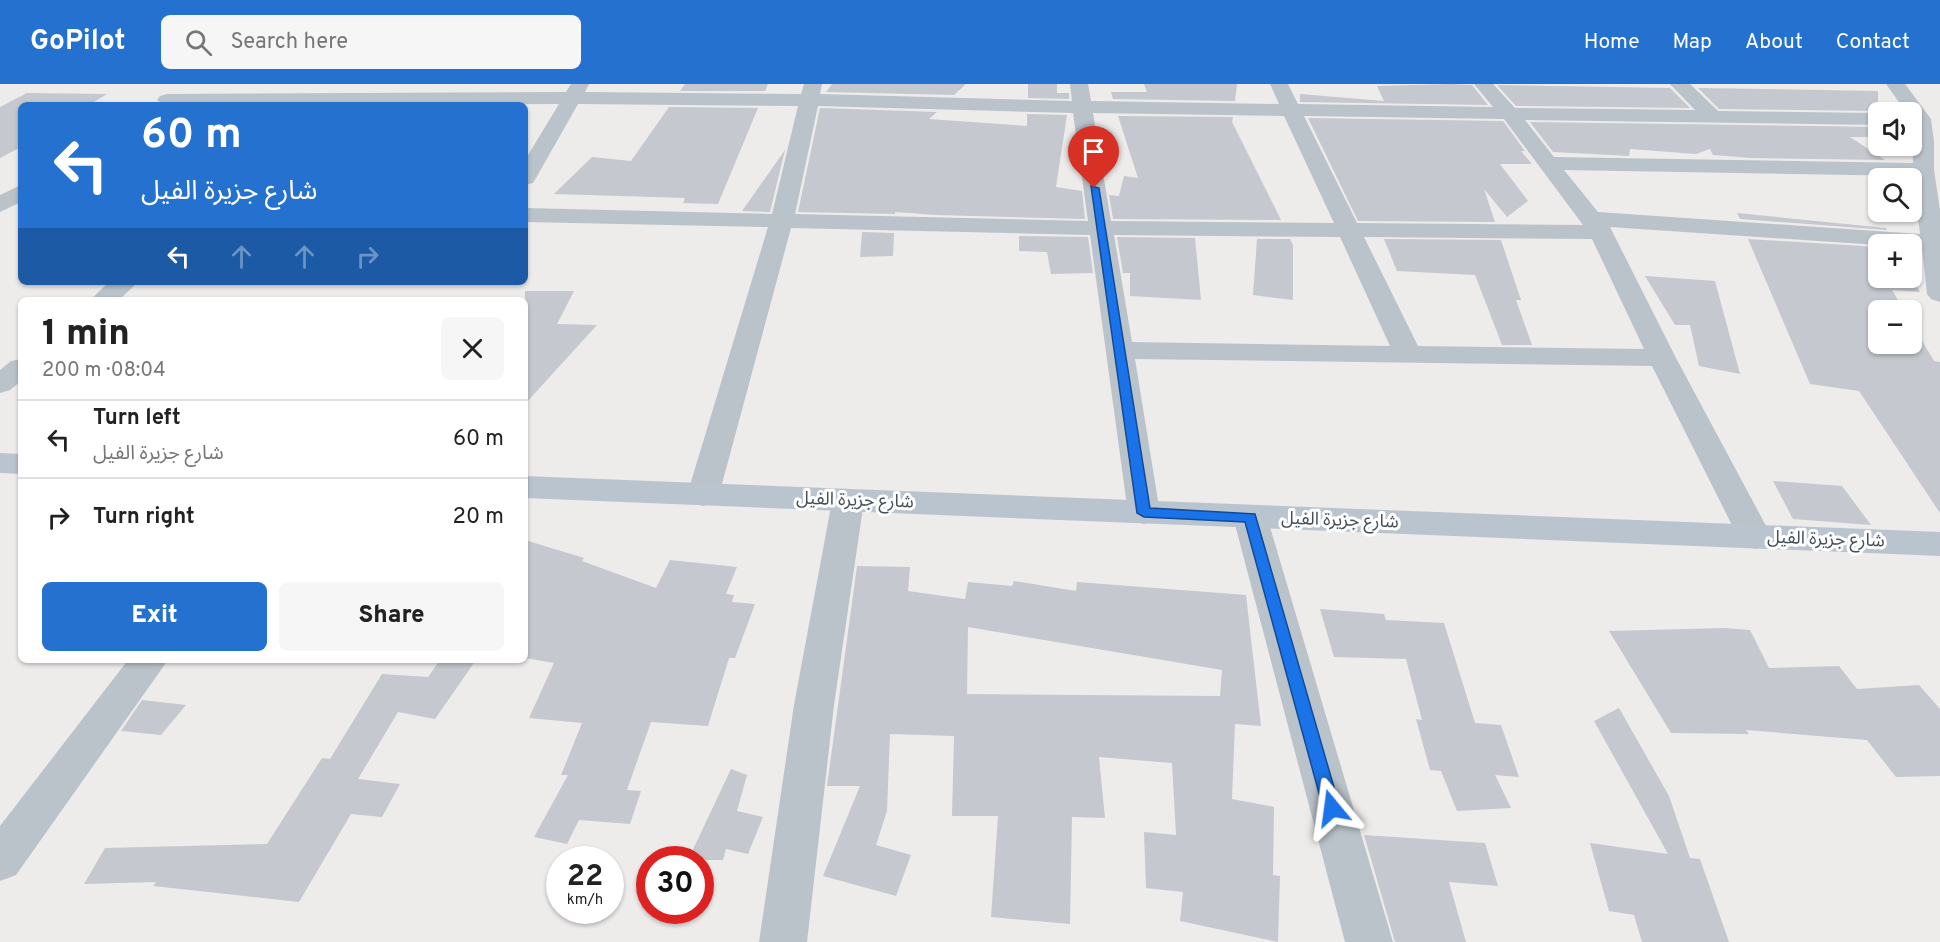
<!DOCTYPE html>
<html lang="en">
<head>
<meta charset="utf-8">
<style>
	:root { --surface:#fff; --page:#f6f6f6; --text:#222; --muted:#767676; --line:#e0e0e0; --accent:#2471cf }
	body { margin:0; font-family:Overpass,"Noto Sans Arabic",sans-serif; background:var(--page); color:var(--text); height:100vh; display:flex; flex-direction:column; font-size:22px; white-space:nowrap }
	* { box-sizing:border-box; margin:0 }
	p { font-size:20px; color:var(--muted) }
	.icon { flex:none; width:33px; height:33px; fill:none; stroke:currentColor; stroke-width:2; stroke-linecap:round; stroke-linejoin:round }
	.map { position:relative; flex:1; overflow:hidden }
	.side { position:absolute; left:18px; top:213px; width:510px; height:366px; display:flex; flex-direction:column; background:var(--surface); border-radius:9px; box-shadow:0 2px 4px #0004 }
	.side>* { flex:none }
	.guide { position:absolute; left:18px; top:18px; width:510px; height:183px; border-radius:9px; box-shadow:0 2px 4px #0004; background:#2471cf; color:#fff; overflow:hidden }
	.tools { position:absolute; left:1868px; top:18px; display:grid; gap:12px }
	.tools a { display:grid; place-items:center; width:54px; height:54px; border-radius:9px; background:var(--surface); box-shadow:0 2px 4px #0004; font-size:30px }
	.speed { position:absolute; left:546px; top:762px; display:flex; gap:12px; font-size:30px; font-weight:700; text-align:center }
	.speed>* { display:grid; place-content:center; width:78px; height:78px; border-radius:50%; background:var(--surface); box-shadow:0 2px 4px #0004; line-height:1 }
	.speed small { font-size:15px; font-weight:400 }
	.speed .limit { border:9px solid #d22; background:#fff; color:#111 }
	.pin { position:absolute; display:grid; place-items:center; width:51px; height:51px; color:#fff; margin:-62px -26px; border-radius:50% 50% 50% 0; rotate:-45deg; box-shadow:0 0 6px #0007 }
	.pin .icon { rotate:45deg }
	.me { position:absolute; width:66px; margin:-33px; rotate:344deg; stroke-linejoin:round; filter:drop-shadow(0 0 4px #0008) }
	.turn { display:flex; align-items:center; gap:21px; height:126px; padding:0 24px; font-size:27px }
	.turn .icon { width:78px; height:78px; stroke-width:2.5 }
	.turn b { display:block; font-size:42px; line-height:51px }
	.lanes { display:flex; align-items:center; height:57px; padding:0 24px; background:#0003; justify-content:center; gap:30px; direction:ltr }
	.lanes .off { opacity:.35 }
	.round { display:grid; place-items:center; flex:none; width:63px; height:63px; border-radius:9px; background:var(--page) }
	.overview { display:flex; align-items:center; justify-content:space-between; height:102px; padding:0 24px }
	h1 { font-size:36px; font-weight:800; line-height:45px }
	.action { display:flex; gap:12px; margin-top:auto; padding:12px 24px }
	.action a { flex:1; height:69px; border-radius:9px; background:var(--accent); color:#fff; font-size:24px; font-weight:800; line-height:69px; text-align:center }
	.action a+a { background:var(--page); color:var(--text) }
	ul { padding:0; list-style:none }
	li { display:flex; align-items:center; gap:18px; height:78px; padding:0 24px; border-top:2px solid var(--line) }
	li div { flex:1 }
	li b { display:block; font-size:22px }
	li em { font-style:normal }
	header { display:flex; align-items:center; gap:36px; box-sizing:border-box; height:84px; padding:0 30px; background:var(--accent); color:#fff }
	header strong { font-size:28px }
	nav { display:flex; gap:33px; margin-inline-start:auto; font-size:21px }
	.search { width:420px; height:54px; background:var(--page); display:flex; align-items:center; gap:15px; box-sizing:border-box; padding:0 21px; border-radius:9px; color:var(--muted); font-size:22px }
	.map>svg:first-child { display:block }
	.building { fill:#c5c8ce; fill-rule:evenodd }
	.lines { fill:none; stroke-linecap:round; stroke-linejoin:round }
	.street { fill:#bac3ca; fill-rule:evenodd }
	.secondary { fill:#bac4cf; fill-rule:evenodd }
	.route { fill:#1a73e8; stroke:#114b97; stroke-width:1.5 }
	.labels { text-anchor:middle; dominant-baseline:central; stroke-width:6; stroke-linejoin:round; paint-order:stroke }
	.street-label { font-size:18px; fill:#454f57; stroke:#fff }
</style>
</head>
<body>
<header>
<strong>GoPilot</strong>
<div class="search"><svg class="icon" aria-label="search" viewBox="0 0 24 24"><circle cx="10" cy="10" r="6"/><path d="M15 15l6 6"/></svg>Search here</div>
<nav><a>Home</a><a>Map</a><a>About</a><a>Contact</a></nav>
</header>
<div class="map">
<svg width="1940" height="858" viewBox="0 0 1940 858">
	<rect width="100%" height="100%" fill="#eeebeb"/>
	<path class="building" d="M685,0h83l-3,7h-85z
		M832,0h134l-12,11 -128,-3z
		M1028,0h29v9h12v6l-41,-1z
		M1144,0h93l-2,17 -122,-2 -2,-7h36z
		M1451,0l21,1 16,20 -188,-3v-8l84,7 -7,-15z
		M1497,1l173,3 20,20 -174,-2z
		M1698,4l180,3v20l-159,-2z
		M27,9l80,1 -18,11h-68v42l-21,11v-51z
		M669,23l89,1 -40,96 -35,-1 2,-5 -131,-4 38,-37 39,4z
		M820,24l117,4 -8,7 98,7v-12l40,1 -11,72 26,4 3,28 -149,-4 -41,-3v2l-97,-2z
		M1118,32l115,1 -1,5 49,98 -168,-1 -4,-24 10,1 5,-20 14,2z
		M1308,34l195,3 22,30h-4l11,13h-32l28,37 -21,16 -23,-28 11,33 -137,-1z
		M1530,38l348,5v10h-28l35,23 -134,-2 -38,-3 -3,-6 -14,5 -66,-5 -1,7 -76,-4z
		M785,66l-15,62 -28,-1z
		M1737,129l149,15 1,2 -147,-11z
		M862,148l32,1 -1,23 -33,1z
		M1019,152l69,1 5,36 -42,1 -4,-22 -28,-1z
		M1117,153l78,1 6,62 -71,-4v-23h-7z
		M1257,155h33l3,6v55l-40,-5z
		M1384,155l117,1 20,60h-5l16,45h-30l-27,-70 -78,-4z
		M1748,155l130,8v31h33v-3l9,17 -28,-2 12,20h-26v34h33v-22l23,39 6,1v151l-81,-122 -49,-7z
		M1645,192l70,5 25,93 -41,-8 -9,-41h-15z
		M525,207h49l-17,33 40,1 -72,79z
		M1773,397l69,5 29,39 -78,-6z
		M525,456l59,18 -2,3 74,27 14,-28 67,7 -11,27 8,1 -2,7 23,2 -20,54h-6l-21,68 -57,-4 -24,68 14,1 -11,33 -51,-4 -12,24 -33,-7 34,-62h-7l21,-52 -53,-5 25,-55 -29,-5z
		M857,482l53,1 -2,24 57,8 3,-17 44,4 2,-5 62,10 1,-9 169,13 15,131 -26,-2 -3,75 42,8 -1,68 7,1 -2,66 -98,-21 3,-29 -37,-4 -2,-56 32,3 -4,-72 -73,-6 6,61 -33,-1 -2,107 -79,-7 7,-101h-46l2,-80 -64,-2 -3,77 -11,34 35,10 -15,41 -73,-20 37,-90h-33zM968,543l254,43 -2,26 -253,-2z
		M1320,525l64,5 2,6 58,3 31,100 26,2 18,52 -24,-2 16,33 -54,3 -16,-40 -11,-1 -14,-51 6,1 -16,-61 -72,-2z
		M1724,544l26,2 19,38 70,-2 18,23 62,-4 21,24v67l-44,1 -29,-37 -121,-10 3,4 -78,-1 -62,-102z
		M440,576h36l-41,59 -37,-7 -40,67 42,5 -18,33 -31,-3 -52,88 -146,-16 3,-4 -72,2 21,-36 162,-4 55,-86 8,1 52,-85 46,3z
		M142,616l44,5 -25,30 -40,-4z
		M1619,624l50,88 21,62 10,1 29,83h-87l-8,-27 -25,-4 -19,-68 78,11 -74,-133z
		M731,685l16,6 -10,36 26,6 -15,37 -22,-5 -3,11h-35z
		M1364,751l121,8 13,43 -49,-4 17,60h-71z"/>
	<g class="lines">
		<path class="street" d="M571,0h18l-4,8 216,2 3,-10h18l-2,10 252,7 -2,-17h18l3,17 188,3 -9,-20h18l10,20 195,3 -19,-23h19l22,24 180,2 -25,-26h20l28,27 160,2v12l-353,-5 29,37 359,6 -2,-51h-5l-20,-28h19l26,35 3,23v28l6,40v92l-9,-3 -4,-5 -5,-46h-11v-4l-33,1 -268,-18 66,131 96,179 -5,8 -12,4 -12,-4 -5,-8 -86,-171 -517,-7 25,154 -4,8 -12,3 -12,-3 -4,-8 -38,-278 -299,-7 -72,267 -5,8 -11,3 -11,-3 -5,-8 81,-268 -243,-5v-14l247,6 26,-108 -220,-2 -42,74 -3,5 -8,2v-25l34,-56 -395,1 -7,-5 3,-4 7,-2 399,-2zM818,22l255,7 15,108 -293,-7zM1093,29l191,3 50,107 -223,-2zM1304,32l200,3 79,106 -226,-2zM1564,86l349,6 7,58 -322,-22zM1114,151l226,2 50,109 -258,-4zM1364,153l228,2 52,110 -226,-3z
			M21,101v17l-21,10v-17z
			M109,198h29l-19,18h-29z
			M21,275v22l-11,9 -10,3v-23l11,-9z
			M848,406l12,3 4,8 -30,204 -27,237h-48l35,-237 38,-204 4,-8z
			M1250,422l12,3 5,8 126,425h-48l-112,-425 5,-8z
			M128,576h40l-152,215 -16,6v-55z"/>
		<path class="secondary" d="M0,369l21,1v20l-21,-1z
			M525,392l1415,56v24l-1415,-58z"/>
	</g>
	<path class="route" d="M1091,102l8,2 51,320 105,6 85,294 -2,5 -6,3 -7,-3 -2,-5 -78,-286 -101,-5 -7,-4z"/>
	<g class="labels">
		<g class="street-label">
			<text transform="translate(855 417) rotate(2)">شارع جزيرة الفيل</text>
			<text transform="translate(1340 437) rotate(2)">شارع جزيرة الفيل</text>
			<text transform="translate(1826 456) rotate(2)">شارع جزيرة الفيل</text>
		</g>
	</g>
</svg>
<div class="tools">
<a><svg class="icon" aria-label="sound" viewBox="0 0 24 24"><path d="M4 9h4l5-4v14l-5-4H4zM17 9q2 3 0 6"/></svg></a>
<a><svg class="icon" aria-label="search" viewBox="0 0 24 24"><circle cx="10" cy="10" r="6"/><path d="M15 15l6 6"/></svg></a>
<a>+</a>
<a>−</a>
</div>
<div class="speed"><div>22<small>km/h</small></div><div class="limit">30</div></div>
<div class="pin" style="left:1094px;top:104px;background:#d93025"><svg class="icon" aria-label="arrive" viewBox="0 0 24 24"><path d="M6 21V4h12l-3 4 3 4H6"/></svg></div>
<svg class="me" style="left:1332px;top:724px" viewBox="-20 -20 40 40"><path d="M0-17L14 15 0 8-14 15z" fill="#1a73e8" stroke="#fff" stroke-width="4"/></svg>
<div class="guide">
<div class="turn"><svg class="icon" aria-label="left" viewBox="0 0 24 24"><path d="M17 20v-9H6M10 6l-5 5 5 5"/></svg><div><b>60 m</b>شارع جزيرة الفيل</div></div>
<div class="lanes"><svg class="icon" aria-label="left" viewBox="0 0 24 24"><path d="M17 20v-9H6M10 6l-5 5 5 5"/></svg><svg class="icon off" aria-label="ahead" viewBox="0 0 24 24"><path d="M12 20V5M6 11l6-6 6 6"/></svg><svg class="icon off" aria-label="ahead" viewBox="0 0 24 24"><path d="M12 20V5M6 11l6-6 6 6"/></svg><svg class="icon off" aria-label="right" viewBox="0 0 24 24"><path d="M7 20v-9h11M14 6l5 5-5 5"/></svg></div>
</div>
<section class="side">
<div class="overview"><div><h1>1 min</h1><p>200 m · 08:04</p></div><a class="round"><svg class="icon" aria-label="close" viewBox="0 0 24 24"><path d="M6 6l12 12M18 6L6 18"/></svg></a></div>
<ul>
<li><svg class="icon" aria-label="left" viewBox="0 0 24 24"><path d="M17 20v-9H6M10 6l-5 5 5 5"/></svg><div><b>Turn left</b><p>شارع جزيرة الفيل</p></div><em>60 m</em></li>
<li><svg class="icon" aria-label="right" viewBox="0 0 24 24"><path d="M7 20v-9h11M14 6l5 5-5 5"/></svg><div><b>Turn right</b></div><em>20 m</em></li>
</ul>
<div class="action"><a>Exit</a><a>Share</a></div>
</section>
</div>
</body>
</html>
